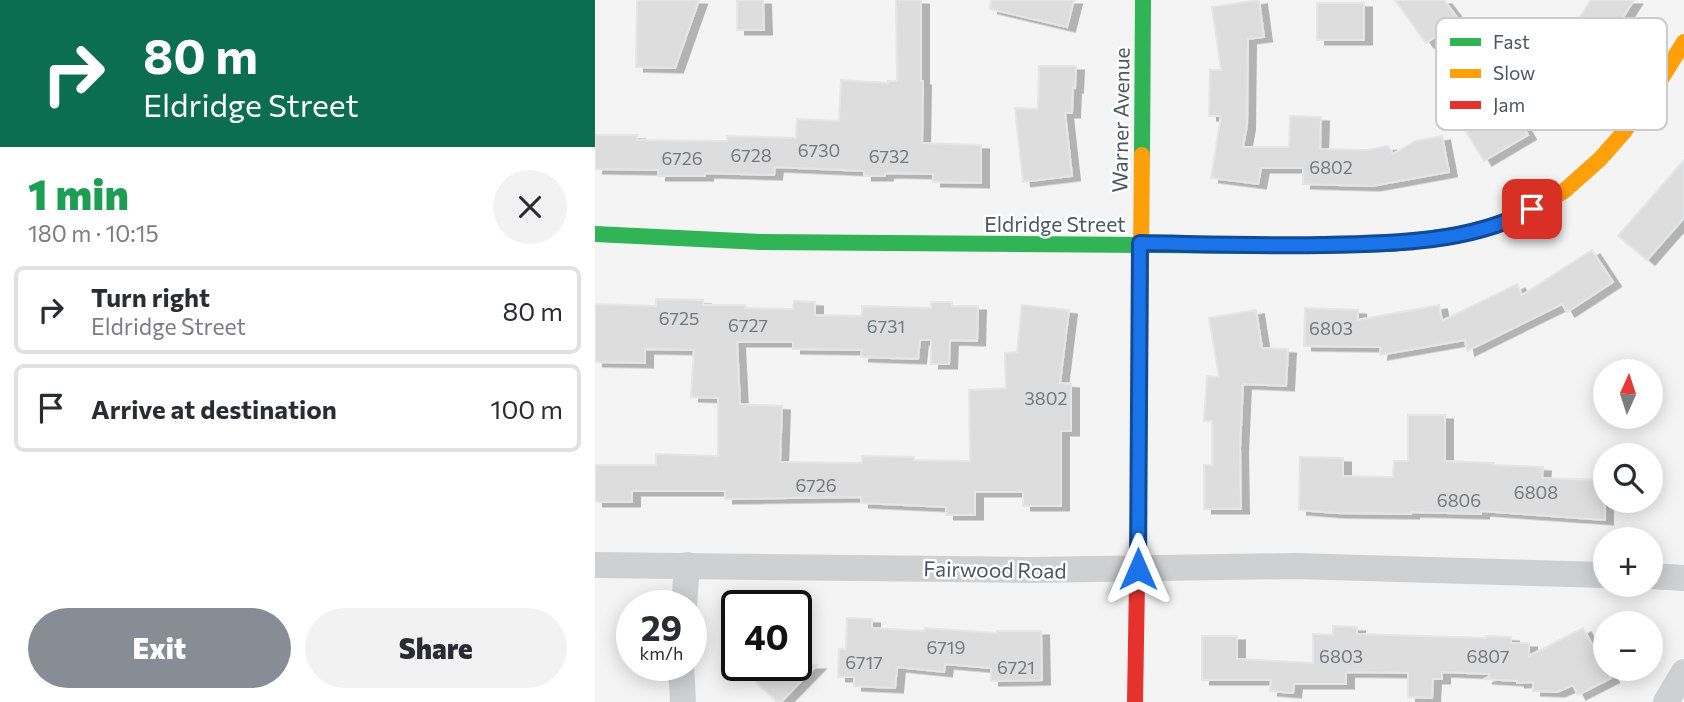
<!DOCTYPE html>
<html lang="en">
<head>
<meta charset="utf-8">
<style>
	:root { --surface:#fff; --page:#f2f2f3; --text:#2b2b33; --muted:#7c7c81; --line:#e1e1e2; --accent:#868d94 }
	body { margin:0; font-family:Commissioner,sans-serif; background:var(--page); color:var(--text); height:100vh; display:flex; flex-direction:column; font-size:26px; white-space:nowrap }
	* { box-sizing:border-box; margin:0 }
	p { font-size:23px; color:var(--muted) }
	.icon { flex:none; width:38px; height:38px; fill:none; stroke:currentColor; stroke-width:2; stroke-linecap:round; stroke-linejoin:round }
	.map { position:relative; flex:1; overflow:hidden }
	.panel { display:flex; flex-direction:column; background:var(--surface); width:595px }
	.panel>* { flex:none }
	.top-card { background:#0b6e4f; color:#fff; overflow:hidden }
	.needle { width:46px; rotate:3deg }
	.fabs { position:absolute; left:998px; top:359px; display:grid; gap:14px }
	.fabs a { display:grid; place-items:center; width:70px; height:70px; border-radius:50%; background:var(--surface); box-shadow:0 4px 18px #0003; font-size:35px }
	.speed { position:absolute; left:21px; top:590px; display:flex; gap:14px; font-size:35px; font-weight:700; text-align:center }
	.speed>* { display:grid; place-content:center; width:91px; height:91px; border-radius:50%; background:var(--surface); box-shadow:0 4px 18px #0003; line-height:1 }
	.speed small { font-size:18px; font-weight:400 }
	.speed .limit { border:4px solid #111; border-radius:10px; background:#fff; color:#111 }
	.pin { position:absolute; display:grid; place-items:center; width:60px; height:60px; color:#fff; margin:-30px; border-radius:14px; box-shadow:0 4px 10px #0006 }
	.me { position:absolute; width:77px; margin:-38px; rotate:0deg; stroke-linejoin:round; filter:drop-shadow(0 0 5px #0008) }
	.turn { display:flex; align-items:center; gap:24px; height:147px; padding:0 28px; font-size:32px }
	.turn .icon { width:91px; height:91px; stroke-width:2.5 }
	.turn b { display:block; font-size:49px; line-height:60px }
	.round { display:grid; place-items:center; flex:none; width:74px; height:74px; border-radius:37px; background:var(--page) }
	.overview { display:flex; align-items:center; justify-content:space-between; height:119px; padding:0 28px }
	h1 { font-size:42px; font-weight:800; line-height:52px; color:#1e9e55 }
	.cta { display:flex; gap:14px; margin-top:auto; padding:14px 28px }
	.cta a { flex:1; height:80px; border-radius:42px; background:var(--accent); color:#fff; font-size:28px; font-weight:800; line-height:80px; text-align:center }
	.cta a+a { background:var(--page); color:var(--text) }
	ul { padding:0; list-style:none }
	li { display:flex; align-items:center; gap:21px; height:88px; margin:0 14px 10px; padding:0 14px; border:4px solid var(--line); border-radius:10px }
	li div { flex:1 }
	li b { display:block; font-size:26px }
	li em { font-style:normal }
	main { display:flex; flex:1; min-height:0 }
	.map>svg:first-child { display:block }
	.building { fill:#ddddde; stroke:#e5e6e7; stroke-width:2; filter:url(#shadow) }
	.lines { fill:none; stroke-linecap:round; stroke-linejoin:round }
	.street { stroke:#ced0d2; stroke-width:26 }
	.fast { stroke:#30b455; stroke-width:16 }
	.slow { stroke:#ff9f0a; stroke-width:16 }
	.jam { stroke:#e5322d; stroke-width:16 }
	.route-casing { stroke:#114b97; stroke-width:18 }
	.route { stroke:#1a73e8; stroke-width:12 }
	.labels { text-anchor:middle; dominant-baseline:central; stroke-width:5; stroke-linejoin:round; paint-order:stroke }
	.number-label { font-size:18px; fill:#707881 }
	.street-label { font-size:21px; fill:#4a5661; stroke:#fff }
	.key { fill:#fff; stroke:#c9ccd0; stroke-width:2 }
	.key-label { font-size:19px; fill:#4a5661 }
</style>
</head>
<body>
<main>
<section class="panel">
<div class="top-card">
<div class="turn"><svg class="icon" aria-label="right" viewBox="0 0 24 24"><path d="M7 20v-9h11M14 6l5 5-5 5"/></svg><div><b>80 m</b>Eldridge Street</div></div>
</div>
<div class="overview"><div><h1>1 min</h1><p>180 m · 10:15</p></div><a class="round"><svg class="icon" aria-label="close" viewBox="0 0 24 24"><path d="M6 6l12 12M18 6L6 18"/></svg></a></div>
<ul>
<li><svg class="icon" aria-label="right" viewBox="0 0 24 24"><path d="M7 20v-9h11M14 6l5 5-5 5"/></svg><div><b>Turn right</b><p>Eldridge Street</p></div><em>80 m</em></li>
<li><svg class="icon" aria-label="arrive" viewBox="0 0 24 24"><path d="M6 21V4h12l-3 4 3 4H6"/></svg><div><b>Arrive at destination</b></div><em>100 m</em></li>
</ul>
<div class="cta"><a>Exit</a><a>Share</a></div>
</section>
<div class="map">
<svg width="1089" height="702" viewBox="0 0 1089 702">
	<defs>
		<filter id="shadow"><feDropShadow dx="8" dy="4.5" stdDeviation="0" flood-color="#0004"/></filter>
	</defs>
	<rect width="100%" height="100%" fill="#f4f4f4"/>
	<path class="building" d="M42,0h62l-24,68 -39,-1z
		M142,0h26l1,30h-27z
		M301,0h25v81h2l-1,62 59,2v38l-48,-1v-8l-48,-1v3h-21v-5l-89,-4 -1,8 -69,-2v3h-47v-6l-63,-1v-34h42v5l90,1v-5l69,2 1,-19 42,2 2,-41 47,3v-2h9z
		M396,0h83l-7,27 -77,-18z
		M664,0l5,37 -16,2 -1,86 -4,22h46l1,-31 31,1 -1,32 47,1 21,-4 5,8 23,-13 26,-5 7,36 -77,14 -69,-2v-16h-42l-3,16 -47,-6 10,-62h-12l1,-46h11l-9,-63z
		M800,0h49l15,20 -33,23z
		M996,0h43l-49,77 -30,34 -28,-24 50,-57 -4,-3z
		M722,3h47v37h-47z
		M444,66h37l-1,22 -2,-1 -1,26h-7l7,63 -49,6 -8,-74 23,1z
		M907,91l26,44 -44,26 -20,-33 26,-15 -7,-11z
		M1089,160v58l-37,42 -29,-24z
		M997,250l21,32 -46,30 -5,-8 -95,47 -2,-11 -85,15 1,-8 -77,-1 1,-38 53,2v10l81,-15 3,16 75,-37 5,11z
		M61,299l47,1v5h42v3l48,1 1,-8 21,1v13l47,1v-10l69,2v-6h21v4h26l-1,35 -27,-1 -1,24h-18v-24h-11l-2,19 -57,-2 1,-7 -69,-1v-7h-56l3,62 42,2 -2,56 82,1v-7l52,1v3l56,1 -1,-71 37,-2 -1,-35 12,-1 5,-47 47,5 -9,73 11,1v47h-10v75h-38v-14h-48v23h-29v-8l-85,-4v-6l-136,2v-8h-93v11h-37v-37h61v-11l62,2v-58l-27,-1 3,-47 -49,-1v14l-50,-1v-58l61,2z
		M661,310l6,38 26,1 -2,37 -43,-2 -3,64 1,61h-37v-44h8v-44h-8l3,-45 12,1 -10,-59z
		M813,415h37v46l49,2 -1,2 50,2 -1,11 63,2v40l-124,-9v3l-70,-2v2l-75,-1 -37,-3 1,-53 43,1v18l50,1 1,-16h14z
		M252,618l25,1v9l52,3 1,-3 72,5v-2h44l1,49 -51,1v-13l-46,-4 -1,8 -47,-5 -2,21 -41,-2v-9h-16l1,-28h7z
		M738,626l24,1v7l129,4v-2l25,1v6h18v13l54,-28 28,50 -33,17 -5,-10 -16,7 -24,-1v-9l-16,1v-2l-33,-2 5,-2v-3l-47,-2v7h-9l-1,19 -24,-1v-24l-62,-1v12h-52l-1,9 -23,-2 1,-11h-69v-44h35v23l76,4v-29l20,1z
		M154,665h68l-36,37h-4l-21,-20 5,-5z"/>
	<g class="lines">
		<path class="street" d="M0,565l434,5 267,-4 309,9
			M1055,576l34,2
			M89,606l3,-41
			M86,665l2,37
			M1071,702l18,-30"/>
		<path class="fast" d="M547,155l1,-155
			M0,234l166,8 527,4 104,-2 69,-10 49,-13"/>
		<path class="slow" d="M915,221l6,-2 48,-28 36,-32 23,-26 35,-49 26,-42
			M544,461l3,-306"/>
		<path class="jam" d="M540,702l4,-241"/>
	</g>
	<g class="lines">
		<defs>
			<path id="route" d="M543,569l2,-326c61,1 122,3 182,2 67,-1 151,-2 210,-36"/>
		</defs>
		<use href="#route" class="route-casing"/>
		<use href="#route" class="route"/>
	</g>
	<g class="labels">
		<g class="number-label">
			<text x="224" y="150">6730</text>
			<text x="156" y="155">6728</text>
			<text x="294" y="156">6732</text>
			<text x="87" y="158">6726</text>
			<text x="736" y="167">6802</text>
			<text x="84" y="318">6725</text>
			<text x="153" y="325">6727</text>
			<text x="291" y="326">6731</text>
			<text x="736" y="328">6803</text>
			<text x="451" y="398">3802</text>
			<text x="221" y="485">6726</text>
			<text x="941" y="492">6808</text>
			<text x="864" y="500">6806</text>
			<text x="351" y="647">6719</text>
			<text x="746" y="656">6803</text>
			<text x="893" y="656">6807</text>
			<text x="269" y="662">6717</text>
			<text x="421" y="667">6721</text>
		</g>
		<g class="street-label">
			<text transform="translate(525 120) rotate(-89)">Warner Avenue</text>
			<text x="460" y="223">Eldridge Street</text>
			<text transform="translate(400 569) rotate(1)">Fairwood Road</text>
		</g>
	</g>
	<rect x="841" y="18" width="231" height="112" rx="10" class="key"/>
	<rect x="855" y="38" width="31" height="8" fill="#30b455"/>
	<rect x="855" y="69" width="31" height="9" fill="#ff9f0a"/>
	<rect x="855" y="101" width="31" height="8" fill="#e5322d"/>
	<g class="key-label">
		<text x="898" y="49">Fast</text>
		<text x="898" y="80">Slow</text>
		<text x="898" y="112">Jam</text>
	</g>
</svg>
<div class="fabs">
<a><svg class="needle" viewBox="-14 -14 28 28"><path d="M0-13l5 13h-10z" fill="#e53935"/><path d="M0 13l5-13h-10z" fill="#7c7c81"/></svg></a>
<a><svg class="icon" aria-label="search" viewBox="0 0 24 24"><circle cx="10" cy="10" r="6"/><path d="M15 15l6 6"/></svg></a>
<a>+</a>
<a>−</a>
</div>
<div class="speed"><div>29<small>km/h</small></div><div class="limit">40</div></div>
<div class="pin" style="left:937px;top:209px;background:#d93025"><svg class="icon" aria-label="arrive" viewBox="0 0 24 24"><path d="M6 21V4h12l-3 4 3 4H6"/></svg></div>
<svg class="me" style="left:543px;top:569px" viewBox="-20 -20 40 40"><path d="M0-17L14 15 0 8-14 15z" fill="#1a73e8" stroke="#fff" stroke-width="4"/></svg>
</div>
</main>
</body>
</html>
